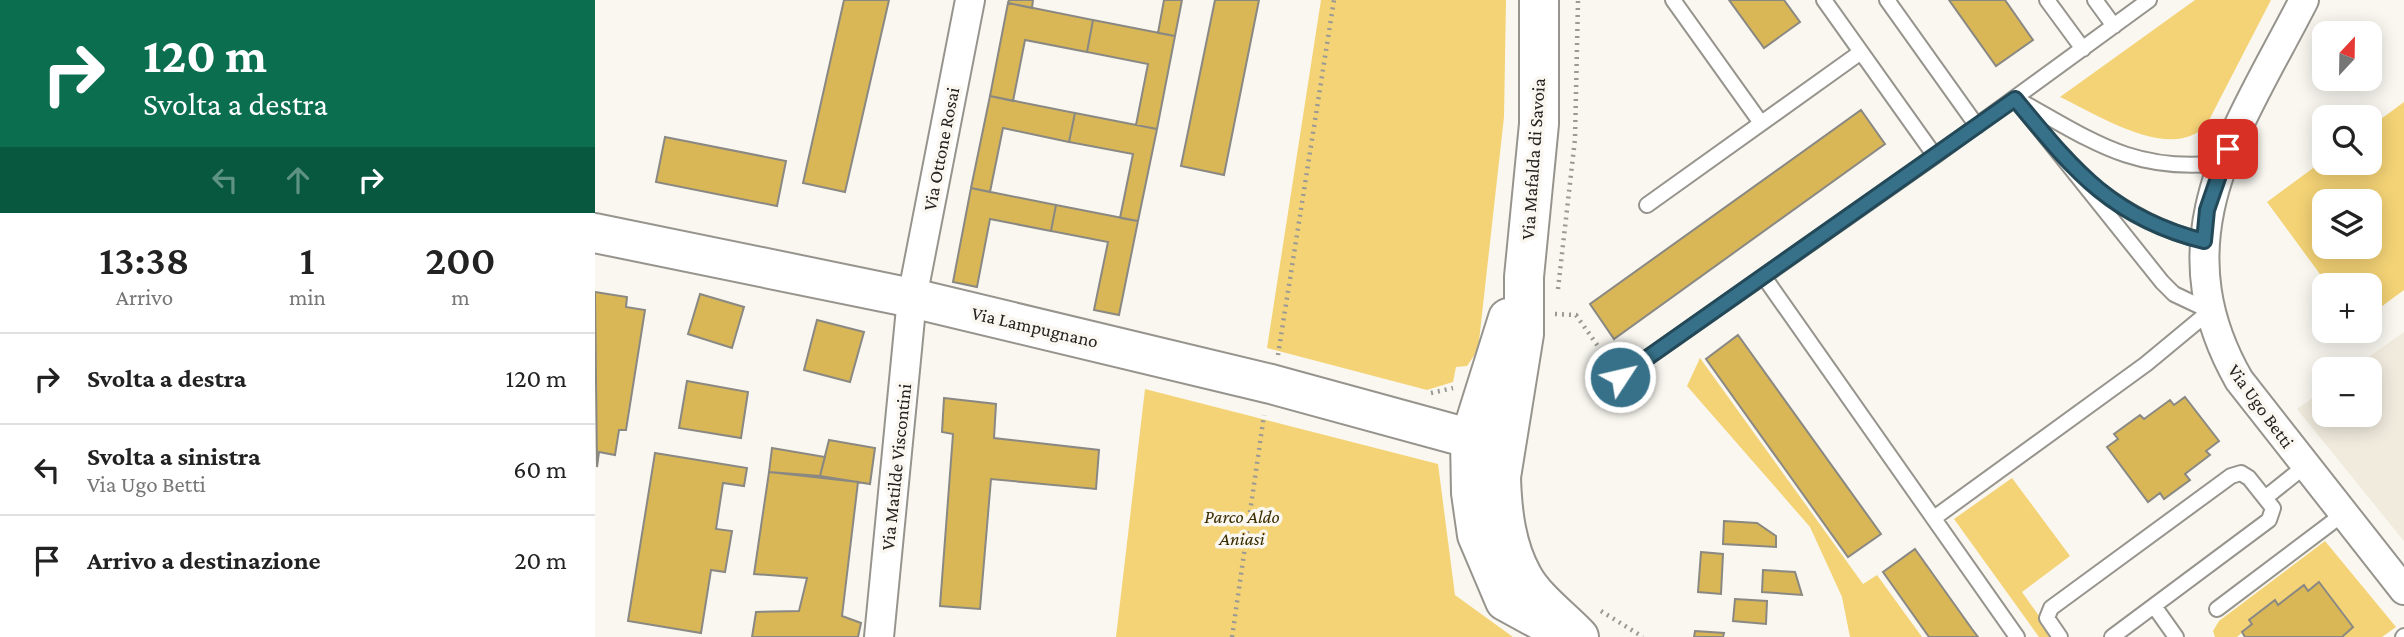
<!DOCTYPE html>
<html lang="it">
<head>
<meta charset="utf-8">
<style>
	:root { --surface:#fff; --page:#f2f2f2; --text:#222; --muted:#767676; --line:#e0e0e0 }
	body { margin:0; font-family:"Crimson Pro",serif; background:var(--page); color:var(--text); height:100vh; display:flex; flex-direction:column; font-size:26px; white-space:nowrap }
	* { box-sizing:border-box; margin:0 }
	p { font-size:23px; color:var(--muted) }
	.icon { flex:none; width:38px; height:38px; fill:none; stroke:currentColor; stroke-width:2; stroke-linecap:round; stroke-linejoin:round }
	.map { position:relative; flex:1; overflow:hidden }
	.details { display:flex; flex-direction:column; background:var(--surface); width:595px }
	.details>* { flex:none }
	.banner { background:#0b6e4f; color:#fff; overflow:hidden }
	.needle { width:46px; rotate:22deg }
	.buttons { position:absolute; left:1717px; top:21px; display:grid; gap:14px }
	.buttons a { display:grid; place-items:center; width:70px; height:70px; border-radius:14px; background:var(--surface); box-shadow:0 4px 18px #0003; font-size:35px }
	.pin { position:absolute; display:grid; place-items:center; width:60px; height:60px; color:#fff; margin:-30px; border-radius:14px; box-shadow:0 4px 10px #0006 }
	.me { position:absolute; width:77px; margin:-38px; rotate:55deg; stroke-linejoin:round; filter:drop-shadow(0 0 5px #0008) }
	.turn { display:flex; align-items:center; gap:24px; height:147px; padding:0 28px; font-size:32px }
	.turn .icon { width:91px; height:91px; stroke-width:2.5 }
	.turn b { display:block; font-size:49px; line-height:60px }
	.lanes { display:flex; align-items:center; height:66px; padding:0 28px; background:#0003; justify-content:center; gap:35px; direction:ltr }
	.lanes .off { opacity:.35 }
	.eta { display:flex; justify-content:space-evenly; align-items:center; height:119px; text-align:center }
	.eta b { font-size:42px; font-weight:600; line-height:49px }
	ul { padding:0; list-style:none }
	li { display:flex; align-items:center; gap:21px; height:91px; padding:0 28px; border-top:2px solid var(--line) }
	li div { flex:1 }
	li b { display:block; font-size:26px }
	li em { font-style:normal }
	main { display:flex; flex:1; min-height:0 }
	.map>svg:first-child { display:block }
	.built { fill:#f0ebdd }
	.green { fill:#f4d376; fill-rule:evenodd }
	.building { fill:#d9b757; stroke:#8a8882; stroke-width:2 }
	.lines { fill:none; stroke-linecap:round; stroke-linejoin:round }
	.lane-casing { stroke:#96948d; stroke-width:18 }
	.street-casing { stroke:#96948d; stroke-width:32 }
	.secondary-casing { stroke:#96948d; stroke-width:42 }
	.path { stroke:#9a9994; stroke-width:4.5; stroke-dasharray:2 5; stroke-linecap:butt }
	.lane { stroke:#fff; stroke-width:14 }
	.street { stroke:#fff; stroke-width:28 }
	.secondary { stroke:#fff; stroke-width:38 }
	.route-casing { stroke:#234959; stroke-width:18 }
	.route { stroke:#367189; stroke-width:12 }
	.labels { text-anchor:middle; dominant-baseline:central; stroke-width:7; stroke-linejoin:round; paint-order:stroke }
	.street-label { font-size:19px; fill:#232220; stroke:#f9f7f0 }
	.park-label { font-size:19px; font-style:italic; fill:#3a2c01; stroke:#f9f7f0 }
</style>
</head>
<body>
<main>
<section class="details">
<div class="banner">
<div class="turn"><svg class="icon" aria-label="right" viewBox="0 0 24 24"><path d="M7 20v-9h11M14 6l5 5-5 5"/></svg><div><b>120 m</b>Svolta a destra</div></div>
<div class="lanes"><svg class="icon off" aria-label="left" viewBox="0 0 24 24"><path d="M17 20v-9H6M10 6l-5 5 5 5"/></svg><svg class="icon off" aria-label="ahead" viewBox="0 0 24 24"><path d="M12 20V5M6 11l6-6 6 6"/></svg><svg class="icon" aria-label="right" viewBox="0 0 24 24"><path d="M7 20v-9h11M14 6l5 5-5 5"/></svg></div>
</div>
<div class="eta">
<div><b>13:38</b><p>Arrivo</p></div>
<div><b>1</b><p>min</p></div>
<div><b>200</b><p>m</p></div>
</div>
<ul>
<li><svg class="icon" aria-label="right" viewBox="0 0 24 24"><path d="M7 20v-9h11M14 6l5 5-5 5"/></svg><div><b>Svolta a destra</b></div><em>120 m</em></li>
<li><svg class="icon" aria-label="left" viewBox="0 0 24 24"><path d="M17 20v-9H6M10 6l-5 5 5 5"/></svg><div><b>Svolta a sinistra</b><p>Via Ugo Betti</p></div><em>60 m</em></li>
<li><svg class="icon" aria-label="arrive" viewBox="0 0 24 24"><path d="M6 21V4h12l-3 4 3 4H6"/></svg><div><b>Arrivo a destinazione</b></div><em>20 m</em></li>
</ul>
</section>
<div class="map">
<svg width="1809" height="637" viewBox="0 0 1809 637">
	<rect width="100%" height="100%" fill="#f9f7f0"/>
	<path class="built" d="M1809,332v209l-107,-132 27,-19v25h45v-46h-17z"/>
	<path class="green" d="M726,0h185l-2,117 -26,233 -11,16 -11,1 -3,15 -26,8 -160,-42z
		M1600,0h76l-64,124c-34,40 -109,-9 -147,-27z
		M1809,102v188l-34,25 -1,-30h-41l-61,-83 57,-42 45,3 1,-36zM1729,201h45v46h-45z
		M1105,358l163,226 14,-9 45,62h-72l-8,-40 -32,-70 -123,-141z
		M550,389l293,75 17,131 58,42h-397z
		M1417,478l58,78 -48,36 32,45h-15l-85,-118z
		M1730,541l71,86 -14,10h-40l11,-11 -34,-44 -11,9 -4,-5 -26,19 -4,-5 -25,19 3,5 -15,13h-22l-2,-6 6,-10z"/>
	<path class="building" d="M249,0h45l-44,192 -42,-9z
		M414,0h24l-1,8 -24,-5z
		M569,0h18l-7,36 -17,-3z
		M620,0h44l-35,175 -43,-9z
		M1134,0h55l16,22 -36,26z
		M1354,0h56l28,40 -37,26z
		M413,3l85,17 -6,32 -62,-12 -12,61 -23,-5z
		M498,20l82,16 -18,93 -21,-4 12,-61 -61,-12z
		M395,96l85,17 -6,29 -66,-14 -13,64 -19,-4z
		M1266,110l24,34 -271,195 -24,-35z
		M480,113l82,16 -19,92 -18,-3 13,-64 -64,-12z
		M70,137l121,24 -9,45 -121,-24z
		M376,188l85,17 -5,26 -61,-12 -13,68 -24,-5z
		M461,205l82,16 -19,94 -25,-5 14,-68 -57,-11z
		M0,292l32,5 -1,10 19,3 -19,120h-7l-4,25 -16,-3 -2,15z
		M105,294l44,13 -12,41 -44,-14z
		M222,320l47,12 -14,50 -46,-12z
		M1143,335l143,199 -33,23 -142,-198z
		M92,381l61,11 -7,46 -62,-10z
		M1590,397l34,44 -13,10 4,4 -25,19 5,6 -26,19 -4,-6 -12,9 -41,-55 11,-8 -4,-5 26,-19 4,4 26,-19 4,5z
		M349,398l52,6 -2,34 105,12 -3,39 -105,-10 -11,130 -40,-3 13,-172 -11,-2z
		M234,440l46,8 -5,36 -50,-8z
		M177,448l53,9 -5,19 -51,-4z
		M60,453l92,15 -3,18 -21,-3 -7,46 16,2 -7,41 -14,-2 -10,63 -73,-12z
		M174,472l89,10 -16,134 19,7 -3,14h-106l4,-25 43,-1 8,-33 -53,-4z
		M1129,521l33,2 19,13v11l-53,-3z
		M1320,549l57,80 6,8h-49l-46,-65z
		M1106,552l22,2 -2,40 -23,-2z
		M1168,570l32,2 7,23 -40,-3z
		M1724,582l34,45 -11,10h-97l-3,-5 10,-8 -3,-4 26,-20 3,5 26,-20 4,6z
		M1140,599l32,2 -1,23 -33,-3z
		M1100,631l29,2 -1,4h-29z"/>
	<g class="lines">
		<defs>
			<path id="lane" d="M1078,0l88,123
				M1229,0l111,156
				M1292,0l90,126
				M1452,0l36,49
				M1500,0l19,26
				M1429,103c71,40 113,70 198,60
				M1496,184c35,28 70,47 113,57
				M1052,205l214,-153
				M1169,277l253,360
				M1025,377l315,-221 214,-156
				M1670,498l40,-32
				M1339,518l212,-154 64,-53 -36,-17 -12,-12 -147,-184
				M1559,606l22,31
				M1622,609l126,-95
				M1465,637l-13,-19 4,-10 180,-132 10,-3 8,5 24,30 -4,12 -157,117
				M1808,637l1,-1"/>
			<path id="street" d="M1709,0c-66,129 -147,236 -65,380l165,210
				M284,637l33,-339 58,-298"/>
			<path id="secondary" d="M944,0v124l-15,153v57l-23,143c1,34 5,70 22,100 12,22 39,42 56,60
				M0,233l317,65 359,86 234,64
				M913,318l-38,121 1,54 6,42 28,66 53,29"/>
		</defs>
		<use href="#lane" class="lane-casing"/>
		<use href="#street" class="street-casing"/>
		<use href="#secondary" class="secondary-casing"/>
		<path class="path" d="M963,289l17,-150 3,-139
			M960,314l21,1 33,47
			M683,355l56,-355
			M836,393l22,-5
			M1006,611l42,26
			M637,637l32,-222"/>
		<use href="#lane" class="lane"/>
		<use href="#street" class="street"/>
		<use href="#secondary" class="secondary"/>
	</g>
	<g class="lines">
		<defs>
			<path id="route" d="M1025,377l395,-278c58,70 96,119 189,142l3,-31 21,-61"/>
		</defs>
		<use href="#route" class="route-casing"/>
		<use href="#route" class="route"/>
	</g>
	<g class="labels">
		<g class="street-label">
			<text transform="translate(346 149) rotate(-79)">Via Ottone Rosai</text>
			<text transform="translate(938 159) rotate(-86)">Via Mafalda di Savoia</text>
			<text transform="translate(440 327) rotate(13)">Via Lampugnano</text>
			<text transform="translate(1666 406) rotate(54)">Via Ugo Betti</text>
			<text transform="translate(301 467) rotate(-84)">Via Matilde Viscontini</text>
		</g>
		<g class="park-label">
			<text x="647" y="516">Parco Aldo<tspan x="647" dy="22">Aniasi</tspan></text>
		</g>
	</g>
</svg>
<div class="buttons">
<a><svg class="needle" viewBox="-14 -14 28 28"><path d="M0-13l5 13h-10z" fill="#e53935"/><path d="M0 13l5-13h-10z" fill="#767676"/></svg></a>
<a><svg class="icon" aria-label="search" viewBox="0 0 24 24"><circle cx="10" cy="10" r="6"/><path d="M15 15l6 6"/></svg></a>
<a><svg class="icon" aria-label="layers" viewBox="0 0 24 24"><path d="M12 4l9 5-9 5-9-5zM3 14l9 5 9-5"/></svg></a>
<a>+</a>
<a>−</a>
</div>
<div class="pin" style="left:1633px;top:149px;background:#d93025"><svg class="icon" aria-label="arrive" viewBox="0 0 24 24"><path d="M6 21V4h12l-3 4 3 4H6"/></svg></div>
<svg class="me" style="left:1025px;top:377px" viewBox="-20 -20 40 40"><circle r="17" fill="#367189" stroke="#fff" stroke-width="3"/><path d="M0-11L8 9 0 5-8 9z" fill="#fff"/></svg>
</div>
</main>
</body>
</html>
